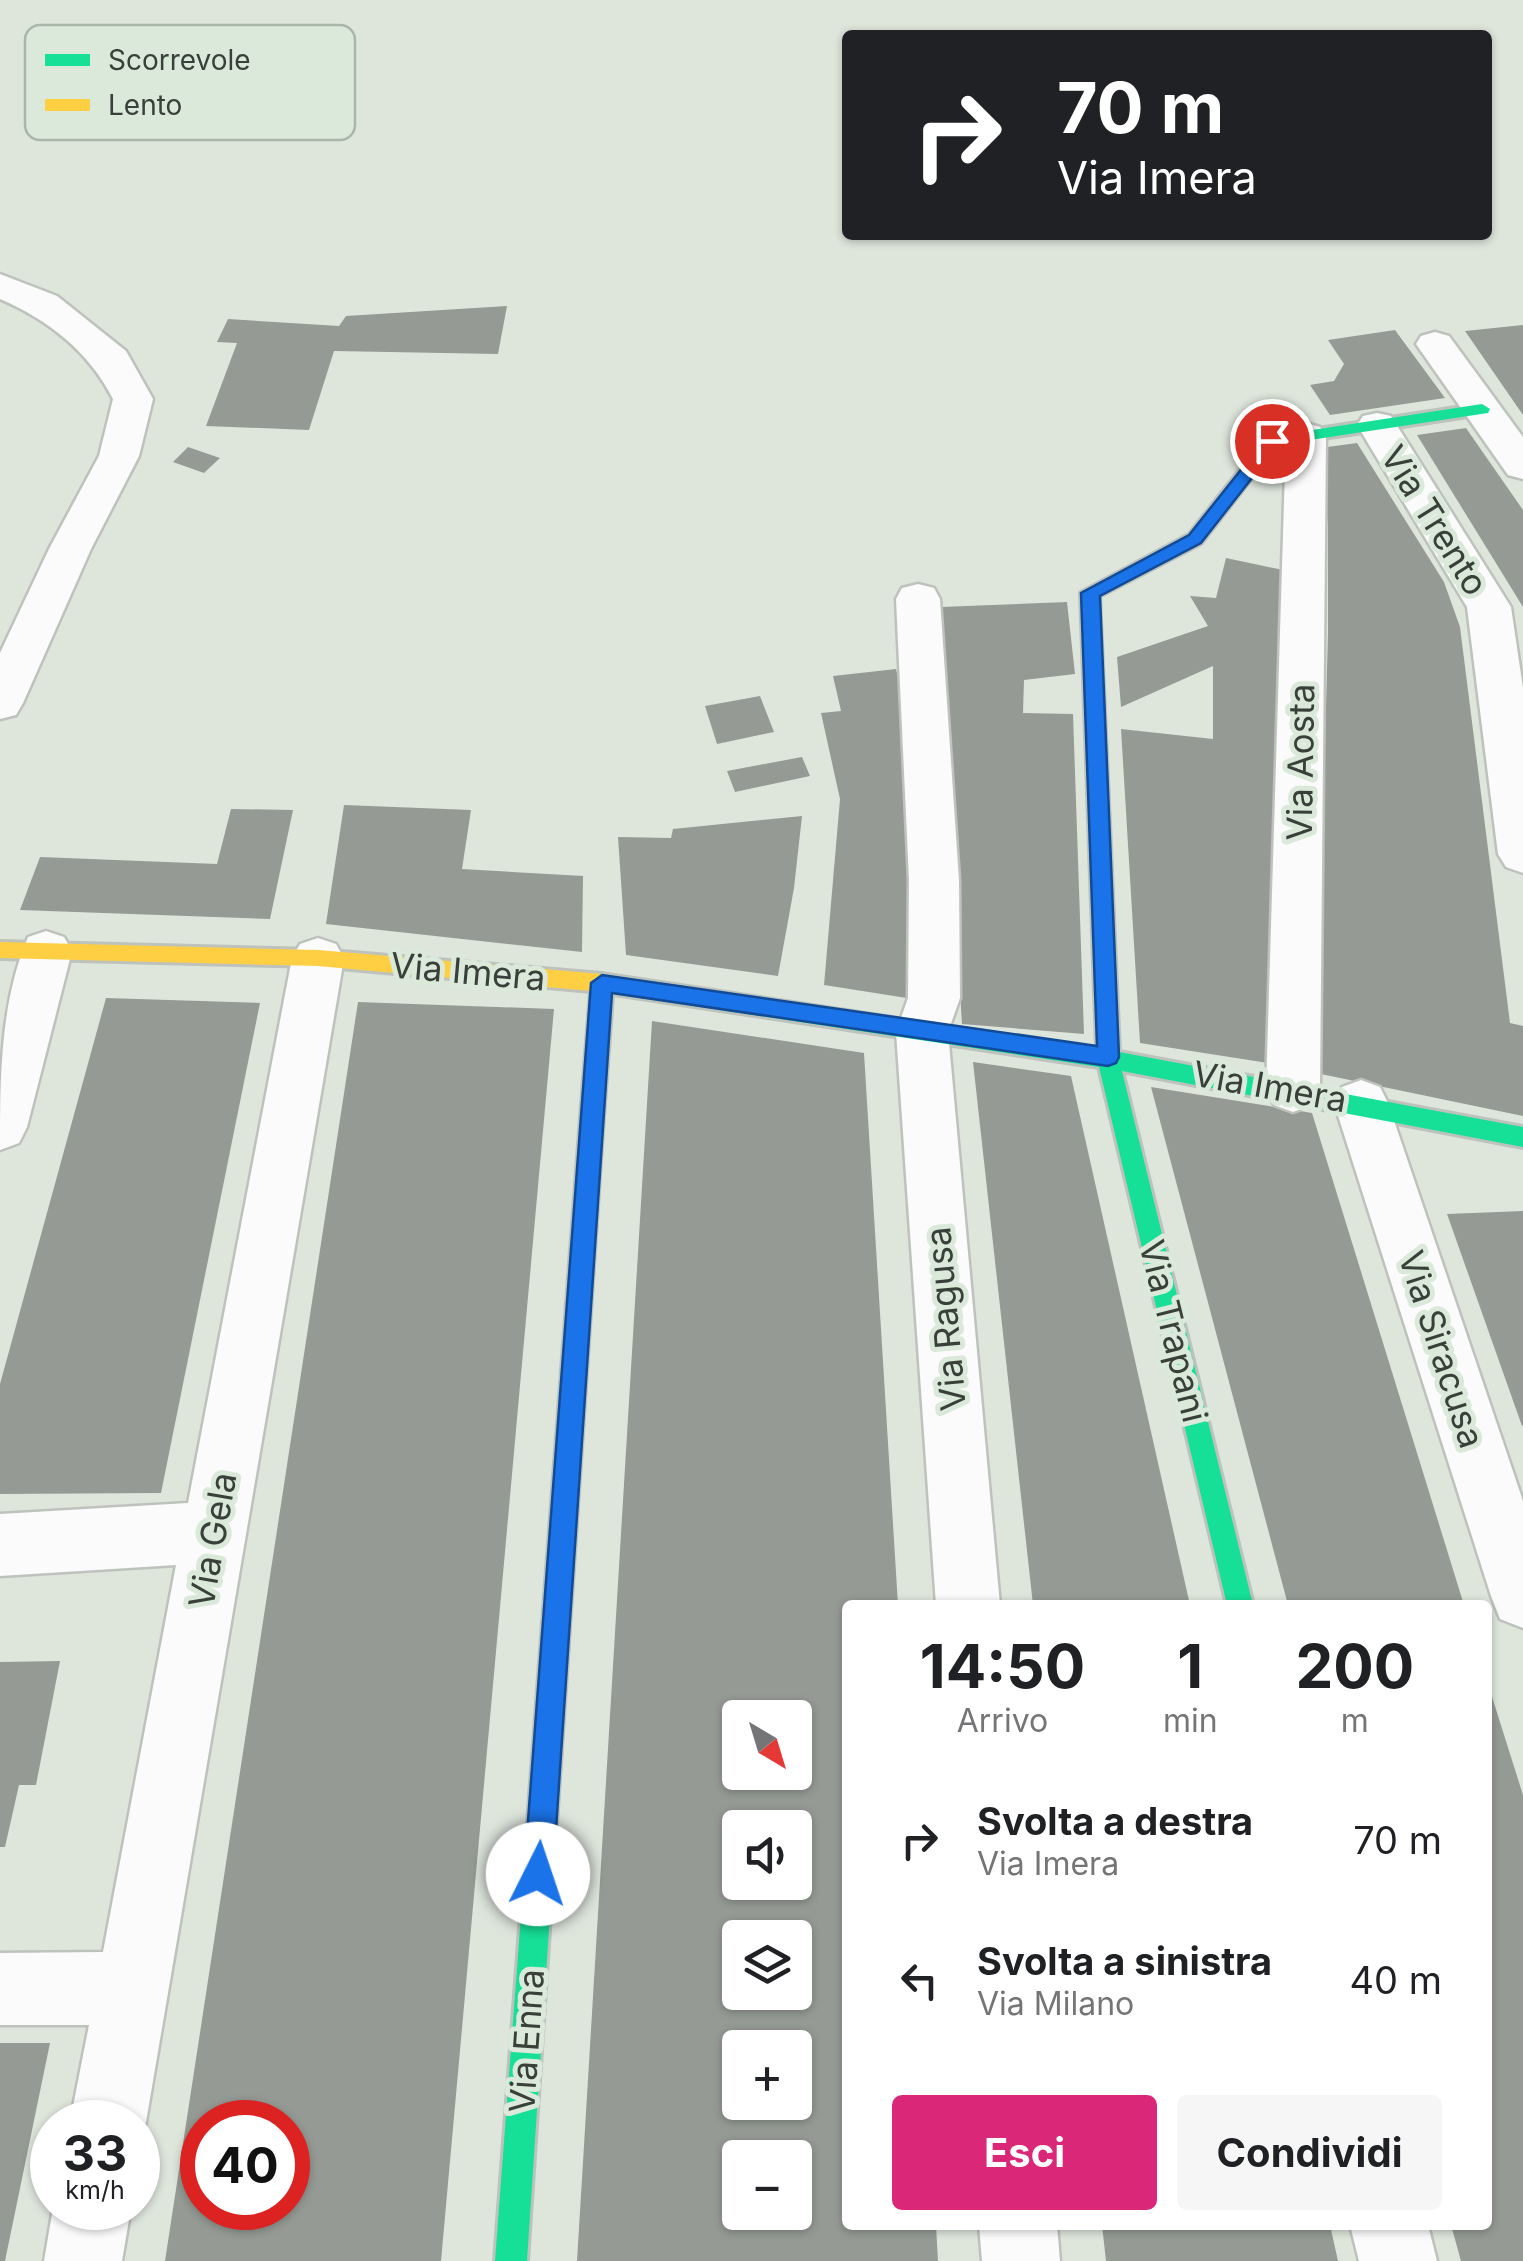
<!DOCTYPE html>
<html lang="it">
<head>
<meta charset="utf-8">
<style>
	:root { --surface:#fff; --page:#f6f6f6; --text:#202124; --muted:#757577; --accent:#db2777 }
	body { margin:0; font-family:Inter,sans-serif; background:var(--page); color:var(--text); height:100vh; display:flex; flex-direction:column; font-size:38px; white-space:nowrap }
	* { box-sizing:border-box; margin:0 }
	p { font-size:32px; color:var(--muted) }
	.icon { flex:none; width:55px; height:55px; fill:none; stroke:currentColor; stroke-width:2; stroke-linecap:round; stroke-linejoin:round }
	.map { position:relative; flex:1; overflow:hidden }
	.side { position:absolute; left:842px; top:1600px; width:650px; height:630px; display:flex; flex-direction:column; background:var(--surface); border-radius:10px; box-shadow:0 2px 8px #0004 }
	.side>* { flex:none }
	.guide { position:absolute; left:842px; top:30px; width:650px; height:210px; border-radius:10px; box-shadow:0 2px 8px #0004; background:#202124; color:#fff; overflow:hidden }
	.needle { width:65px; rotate:142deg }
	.tools { position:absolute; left:722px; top:1700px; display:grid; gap:20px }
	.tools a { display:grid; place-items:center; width:90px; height:90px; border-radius:10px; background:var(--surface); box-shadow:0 2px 8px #0004; font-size:50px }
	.speed { position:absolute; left:30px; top:2100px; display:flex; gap:20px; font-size:50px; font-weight:700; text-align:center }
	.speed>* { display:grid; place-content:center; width:130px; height:130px; border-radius:50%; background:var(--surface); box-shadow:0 2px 8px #0004; line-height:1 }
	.speed small { font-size:25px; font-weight:400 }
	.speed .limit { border:15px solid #d22; background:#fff; color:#111 }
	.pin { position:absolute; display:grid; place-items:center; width:85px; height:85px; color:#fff; margin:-42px; border:5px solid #fff; border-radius:50%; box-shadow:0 2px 10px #0007 }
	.me { position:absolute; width:110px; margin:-55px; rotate:4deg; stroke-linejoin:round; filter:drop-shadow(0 0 8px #0008) }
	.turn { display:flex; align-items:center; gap:35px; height:210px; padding:0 50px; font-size:45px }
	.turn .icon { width:130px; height:130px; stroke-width:2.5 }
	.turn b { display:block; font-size:70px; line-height:85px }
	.eta { display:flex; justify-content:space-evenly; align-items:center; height:170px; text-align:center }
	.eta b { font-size:60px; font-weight:700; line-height:70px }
	.cta { display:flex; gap:20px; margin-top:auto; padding:20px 50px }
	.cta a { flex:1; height:115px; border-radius:10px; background:var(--accent); color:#fff; font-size:40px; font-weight:700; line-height:115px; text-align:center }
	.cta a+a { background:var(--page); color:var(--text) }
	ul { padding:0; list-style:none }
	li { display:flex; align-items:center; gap:30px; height:140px; padding:0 50px }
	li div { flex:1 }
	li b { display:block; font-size:38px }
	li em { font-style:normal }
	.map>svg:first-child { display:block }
	.building { fill:#959b94; fill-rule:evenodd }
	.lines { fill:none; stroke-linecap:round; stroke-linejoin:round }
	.street-casing { stroke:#bdc3bc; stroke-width:5 }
	.fast-casing { stroke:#bdc3bc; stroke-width:6 }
	.slow-casing { stroke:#bdc3bc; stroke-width:6 }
	.street { fill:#fafbfa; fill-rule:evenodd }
	.fast { fill:#16e098; fill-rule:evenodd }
	.slow { fill:#ffcf43; fill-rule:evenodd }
	.route { fill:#1a73e8; stroke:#114b97; stroke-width:2.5 }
	.labels { text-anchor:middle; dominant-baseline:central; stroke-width:10; stroke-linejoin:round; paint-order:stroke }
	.street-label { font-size:35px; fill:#393f39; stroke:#dae9d9 }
	.key { fill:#dae9d9; stroke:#aab6a9; stroke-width:2.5 }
	.key-label { font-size:28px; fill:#393f39 }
</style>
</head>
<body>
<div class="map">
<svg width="1523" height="2261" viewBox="0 0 1523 2261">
	<rect width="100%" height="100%" fill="#dee6dc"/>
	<path class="building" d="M507,306l-9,48 -164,-3 -25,79 -103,-4 31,-83 -20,-1 11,-23 111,7 7,-10z
		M1523,325v90l-58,-84z
		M1395,330l50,68 -115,17 -20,-30 24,-4 10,-17 -16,-24z
		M1466,428l57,82v97l-106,-172z
		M1357,443l87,139 16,45 50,396 13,3v90l-207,-43 12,-440v-108l-8,-77z
		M188,447l32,11 -16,15 -31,-11z
		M1226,558l57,12 -15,493 -128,-20 -19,-314 92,10v-73l-92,41 -4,-50 91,-31 -18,-30 26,2z
		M1067,602l8,72 -51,6 -1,33 50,1 11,320 -122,-10 -21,-337v-80z
		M896,669l9,38 8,292 -89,-14 16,-186 -19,-86 20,-2 -8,-35z
		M760,696l14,36 -57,12 -12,-38z
		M802,757l8,19 -75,16 -8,-21z
		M344,805l127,5 -9,59 121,7 -1,76 -256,-28z
		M231,809l62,1 -23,109 -250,-9 20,-53 177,7z
		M802,816l-8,72 -16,88 -152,-21 -8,-118 53,1 2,-9z
		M106,998l154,5 -99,490 -161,1v-110z
		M358,1002l196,7 -113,1252h-276zM202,2122h86v86h-86z
		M652,1021l212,32 34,552h-50v620h88l2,36h-361zM740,1718h55v54h-55zM740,1828h55v54h-55zM740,1938h55v54h-55zM740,2048h55v54h-55zM740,2158h55v54h-55z
		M973,1062l98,14 119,529h-157z
		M1151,1087l161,26 152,492h-176z
		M1523,1211v214l-1,1 -75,-212z
		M60,1661l-24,124h-17l-14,62h-5v-185z
		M1488,1684l35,111v466h-62l-10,-36h37z
		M0,2043h50l-45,218h-5z
		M1102,2225h228l8,36h-232z"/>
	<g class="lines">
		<defs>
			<path id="street" d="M0,274l57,22 69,55 27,48 -14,57 -48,93 -68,154 -7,12 -16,4v-66l49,-104 50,-93 14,-57c-24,-47 -64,-79 -113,-100z
				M1435,332l14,4 74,101v42l-15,-4 -92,-131 5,-8z
				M1377,413l14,3 120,191 12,81v185l-17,-6 -8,-13 -31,-247 -110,-182 6,-9z
				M1306,423l14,4 6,9 -6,653 -8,16 -19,7 -19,-7 -8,-16 20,-653 6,-9z
				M918,584l16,4 6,11 19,281 1,118 -12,34 52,573h-64l-40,-573 12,-34 1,-118 -13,-281 6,-11z
				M46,931l18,6 8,14 -45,176 -8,16 -19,7c0,-72 0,-147 28,-213z
				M318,938l18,6 8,14 -198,1164 -8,20v-20h-68l19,-97h-89v-72l103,-1 73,-387 -176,11v-62l188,-11 104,-545 8,-14z
				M1361,1080l19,7 8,16 135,398v127l-23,-9 -9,-23 -157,-493 8,-16z
				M53,2208h78l-9,53h-78z
				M979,2225h78l3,36h-78z
				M1350,2225h78l9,36h-78z"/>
			<path id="fast" d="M1482,404l8,5 -2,4 -211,32 -76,98 -102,53 20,456 404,75v20l-401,-76 131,534h-26l-128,-538 -498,-75 -11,-9 11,-9 496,75 -16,-456 108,-58 77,-98z
				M592,1108l8,2 3,7 -76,1144h-32l86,-1144 3,-7z"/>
			<path id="slow" d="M0,942l318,8 284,24 11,9 -10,134 -3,7h-16l-3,-7 10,-126 -273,-25 -318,-8z"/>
		</defs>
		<use href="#street" class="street-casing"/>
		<use href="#fast" class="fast-casing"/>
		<use href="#slow" class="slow-casing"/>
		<use href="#street" class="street"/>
		<use href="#fast" class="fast"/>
		<use href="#slow" class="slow"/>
	</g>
	<path class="route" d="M1272,435l9,6 -80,102 -101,53 19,461 -3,6 -8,3 -496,-73 -59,881 -4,10 -11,4 -10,-4 -4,-10 67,-891 11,-8 495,71 -16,-453 108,-58 78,-98z"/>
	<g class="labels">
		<g class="street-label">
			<text transform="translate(1435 520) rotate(58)">Via Trento</text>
			<text transform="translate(1300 762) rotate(-89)">Via Aosta</text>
			<text transform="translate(468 971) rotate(5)">Via Imera</text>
			<text transform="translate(1270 1086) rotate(10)">Via Imera</text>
			<text transform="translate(945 1319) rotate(-95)">Via Ragusa</text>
			<text transform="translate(1174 1331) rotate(76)">Via Trapani</text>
			<text transform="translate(1442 1349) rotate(72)">Via Siracusa</text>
			<text transform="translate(212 1540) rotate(-80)">Via Gela</text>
			<text transform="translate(526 2041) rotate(-86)">Via Enna</text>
		</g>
	</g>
	<rect x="25" y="25" width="330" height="115" rx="15" class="key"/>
	<rect x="45" y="54" width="45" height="12" fill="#16e098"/>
	<rect x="45" y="99" width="45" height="12" fill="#ffcf43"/>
	<g class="key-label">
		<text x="108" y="70">Scorrevole</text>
		<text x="108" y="115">Lento</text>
	</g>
</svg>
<div class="tools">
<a><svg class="needle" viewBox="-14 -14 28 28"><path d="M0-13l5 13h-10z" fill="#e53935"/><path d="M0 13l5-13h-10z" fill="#757577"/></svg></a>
<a><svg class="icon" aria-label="sound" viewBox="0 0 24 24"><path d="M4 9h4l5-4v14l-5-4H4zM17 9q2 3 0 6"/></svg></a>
<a><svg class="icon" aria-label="layers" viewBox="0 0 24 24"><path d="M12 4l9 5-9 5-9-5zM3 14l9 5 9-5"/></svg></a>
<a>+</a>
<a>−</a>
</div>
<div class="speed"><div>33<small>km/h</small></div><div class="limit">40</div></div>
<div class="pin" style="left:1272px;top:441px;background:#d93025"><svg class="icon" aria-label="arrive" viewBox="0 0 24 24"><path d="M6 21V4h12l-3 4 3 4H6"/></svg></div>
<svg class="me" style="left:538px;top:1874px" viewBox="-20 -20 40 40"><circle r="19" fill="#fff"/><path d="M0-13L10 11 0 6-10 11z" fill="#1a73e8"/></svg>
<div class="guide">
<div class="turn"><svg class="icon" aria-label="right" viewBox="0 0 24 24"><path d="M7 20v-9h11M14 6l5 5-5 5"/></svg><div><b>70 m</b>Via Imera</div></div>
</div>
<section class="side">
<div class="eta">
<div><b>14:50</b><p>Arrivo</p></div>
<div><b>1</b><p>min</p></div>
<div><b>200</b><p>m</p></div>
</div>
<ul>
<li><svg class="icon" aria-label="right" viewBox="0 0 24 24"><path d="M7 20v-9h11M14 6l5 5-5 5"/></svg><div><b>Svolta a destra</b><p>Via Imera</p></div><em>70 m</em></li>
<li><svg class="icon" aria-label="left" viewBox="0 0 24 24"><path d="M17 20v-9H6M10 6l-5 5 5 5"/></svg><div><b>Svolta a sinistra</b><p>Via Milano</p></div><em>40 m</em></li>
</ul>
<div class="cta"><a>Esci</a><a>Condividi</a></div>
</section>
</div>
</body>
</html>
